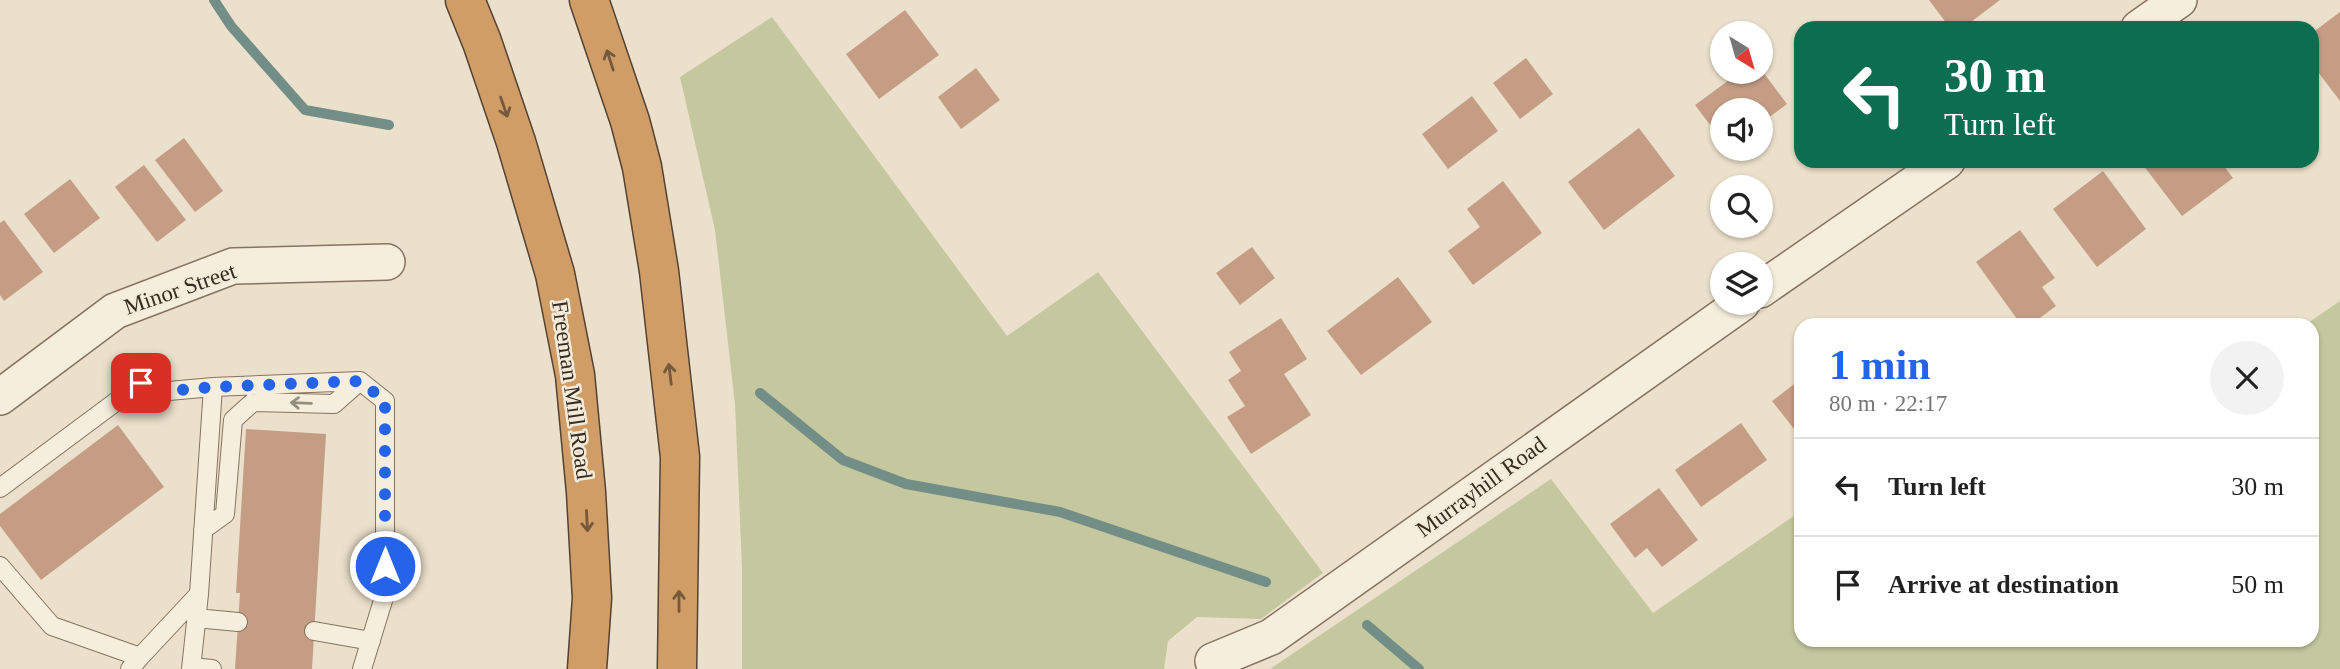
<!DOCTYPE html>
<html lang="en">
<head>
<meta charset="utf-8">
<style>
	:root { --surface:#fff; --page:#f2f2f2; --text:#222; --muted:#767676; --line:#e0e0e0; --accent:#2563eb }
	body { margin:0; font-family:Georgia,serif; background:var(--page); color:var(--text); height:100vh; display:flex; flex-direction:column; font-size:26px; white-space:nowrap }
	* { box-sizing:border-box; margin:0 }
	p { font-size:23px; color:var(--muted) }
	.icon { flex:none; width:38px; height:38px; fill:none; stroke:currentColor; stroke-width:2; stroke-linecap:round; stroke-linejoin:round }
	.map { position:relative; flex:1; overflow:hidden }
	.drawer { position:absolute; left:1794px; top:318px; width:525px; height:329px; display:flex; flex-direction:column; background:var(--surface); border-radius:21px; box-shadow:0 2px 5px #0004 }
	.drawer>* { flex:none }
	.hud { position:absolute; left:1794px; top:21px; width:525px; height:147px; border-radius:21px; box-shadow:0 2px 5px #0004; background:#0b6e4f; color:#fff; overflow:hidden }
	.needle { width:46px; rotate:143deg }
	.tools { position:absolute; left:1710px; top:21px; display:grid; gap:14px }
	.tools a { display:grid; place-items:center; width:63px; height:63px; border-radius:50%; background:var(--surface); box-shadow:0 2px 5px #0004; font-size:35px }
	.pin { position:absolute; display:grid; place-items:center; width:60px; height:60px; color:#fff; margin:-30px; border-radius:14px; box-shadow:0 4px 10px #0006 }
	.me { position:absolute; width:77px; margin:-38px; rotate:0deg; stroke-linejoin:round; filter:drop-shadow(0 0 5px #0008) }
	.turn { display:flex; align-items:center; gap:24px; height:147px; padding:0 35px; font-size:32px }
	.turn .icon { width:91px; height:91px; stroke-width:2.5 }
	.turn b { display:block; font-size:49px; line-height:60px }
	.round { display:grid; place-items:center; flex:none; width:74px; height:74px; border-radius:37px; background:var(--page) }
	.overview { display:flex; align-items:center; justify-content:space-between; height:119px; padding:0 35px }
	h1 { font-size:42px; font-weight:700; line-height:52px; color:var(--accent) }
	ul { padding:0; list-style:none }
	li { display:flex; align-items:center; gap:21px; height:98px; padding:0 35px; border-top:2px solid var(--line) }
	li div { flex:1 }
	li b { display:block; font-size:26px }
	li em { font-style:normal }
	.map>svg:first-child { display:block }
	.green { fill:#c5c89f }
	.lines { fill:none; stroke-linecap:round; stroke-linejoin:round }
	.stream { stroke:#728e86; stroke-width:10 }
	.building { fill:#c59d85 }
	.lane-casing { stroke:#867361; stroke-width:20 }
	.street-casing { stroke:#867361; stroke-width:38 }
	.highway-casing { stroke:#544234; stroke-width:41 }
	.lane { stroke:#f6eedd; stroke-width:18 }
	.street { stroke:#f6eedd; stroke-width:35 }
	.highway { stroke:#d09d66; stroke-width:38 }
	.oneway { stroke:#75593d }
	.oneway2 { stroke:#978d80 }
	.route { stroke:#2563eb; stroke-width:12; stroke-dasharray:0 21.6 }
	.labels { text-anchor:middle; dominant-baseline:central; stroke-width:5; stroke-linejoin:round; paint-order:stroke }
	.street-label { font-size:23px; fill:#382c22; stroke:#f3ebda }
</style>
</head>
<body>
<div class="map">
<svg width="2340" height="669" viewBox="0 0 2340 669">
	<rect width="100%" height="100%" fill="#ebe0cb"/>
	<path class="green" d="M772,17l235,319 91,-64 225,301 -62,46 -64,-2 -29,24 -4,28h-422v-102l-7,-163 -20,-174 -35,-153z
		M2340,301v368h-1070l281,-190 102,134 148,-102v129h511v-314l-7,-1z"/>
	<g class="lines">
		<path class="stream" d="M214,0l17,26 74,84 84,15
			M760,393l83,67 63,24 154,28 206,70
			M1367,625l52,44"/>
	</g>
	<path class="building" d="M1929,0h71l-37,28h-13z
		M905,10l34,45 -60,44 -33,-45z
		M2340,12v89l-28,-37v-31z
		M1526,58l27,36 -33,25 -27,-36z
		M976,68l24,32 -39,29 -23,-32z
		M1760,68l27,36 -27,20v-14h-38v31l-27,-36 45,-33h20z
		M1472,96l26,35 -50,38 -26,-35z
		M1639,128l36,48 -71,54 -36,-48z
		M184,138l39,53 -28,21 -40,-52z
		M2140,161h80l13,17 -51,38z
		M144,165l42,55 -29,22 -42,-55z
		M2103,171l43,58 -49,38 -44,-58z
		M70,179l30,39 -46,35 -30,-39z
		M1503,181l39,52 -69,52 -25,-34 32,-24 -13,-18z
		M4,220l39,52 -39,29 -4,-6v-72z
		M2020,230l35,48 -13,9 14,19 -27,20h-7l-46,-64z
		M1252,247l23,31 -35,27 -24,-32z
		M1398,277l34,45 -71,53 -34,-44z
		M1281,318l26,41 -23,15 27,41 -60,39 -24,-37 18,-11 -17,-26 13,-9 -12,-19z
		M1801,379v53l-3,2 -26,-33z
		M1741,423l26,37 -66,47 -26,-37z
		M118,425l46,62 -123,93 -41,-54v-12z
		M246,429l80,5 -14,235h-77l5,-76h-4z
		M1659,488l39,52 -36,27 -15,-19 -12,10 -25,-34z"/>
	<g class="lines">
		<defs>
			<path id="lane" d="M0,488l141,-105 28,8 44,-4 147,-6 25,20v193l-23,75
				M203,530l22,-16 8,-94 20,-18 81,2 26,-23
				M0,566l52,60 88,31 -10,12
				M196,618l42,4
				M314,631l57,10
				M140,657l59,-63 14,-207
				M192,667l20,2
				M191,669l8,-75"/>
			<path id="street" d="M2139,28l40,-28
				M1760,290l187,-129
				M0,397l115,-86 118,-45 154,-4
				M1213,661l58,-24 471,-334"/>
			<path id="highway" d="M465,0l17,42 34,100 39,132 20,101 11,117 6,106 -5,71
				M589,0l41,121 12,46 17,104 21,186 -3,212"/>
		</defs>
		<use href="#lane" class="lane-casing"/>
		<use href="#street" class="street-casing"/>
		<use href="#highway" class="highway-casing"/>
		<use href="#lane" class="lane"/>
		<use href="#street" class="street"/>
		<use href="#highway" class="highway"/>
	</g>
	<defs><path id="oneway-shaft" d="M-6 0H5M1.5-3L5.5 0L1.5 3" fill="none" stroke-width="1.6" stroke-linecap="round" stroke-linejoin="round" transform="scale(1.75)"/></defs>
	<g class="oneway">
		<use href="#oneway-shaft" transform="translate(610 60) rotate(-108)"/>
		<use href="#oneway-shaft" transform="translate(504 107) rotate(71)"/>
		<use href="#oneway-shaft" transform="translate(670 374) rotate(-97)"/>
		<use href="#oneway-shaft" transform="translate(587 521) rotate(87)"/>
		<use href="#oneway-shaft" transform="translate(679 601) rotate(-90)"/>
	</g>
	<use class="oneway2" href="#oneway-shaft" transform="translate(301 403) rotate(-178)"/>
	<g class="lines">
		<path class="route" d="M141,383l28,8 44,-4 147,-6 25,20v165"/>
	</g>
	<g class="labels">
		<g class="street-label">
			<text transform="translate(180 289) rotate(-19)">Minor Street</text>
			<text transform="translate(572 390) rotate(82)">Freeman Mill Road</text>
			<text transform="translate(1481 487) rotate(-36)">Murrayhill Road</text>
		</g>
	</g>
</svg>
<div class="tools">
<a><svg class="needle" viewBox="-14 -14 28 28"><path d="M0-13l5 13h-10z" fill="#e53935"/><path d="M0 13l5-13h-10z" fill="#767676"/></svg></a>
<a><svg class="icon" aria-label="sound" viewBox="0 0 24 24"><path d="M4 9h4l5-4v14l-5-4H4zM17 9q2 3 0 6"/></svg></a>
<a><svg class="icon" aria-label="search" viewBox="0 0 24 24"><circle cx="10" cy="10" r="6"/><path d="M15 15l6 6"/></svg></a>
<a><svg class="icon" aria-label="layers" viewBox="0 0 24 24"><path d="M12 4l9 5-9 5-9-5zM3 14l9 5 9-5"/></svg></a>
</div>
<div class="pin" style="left:141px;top:383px;background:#d93025"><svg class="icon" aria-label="arrive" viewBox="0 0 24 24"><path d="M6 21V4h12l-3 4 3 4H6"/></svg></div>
<svg class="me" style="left:385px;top:566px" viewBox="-20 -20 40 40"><circle r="17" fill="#2563eb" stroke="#fff" stroke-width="3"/><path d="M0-11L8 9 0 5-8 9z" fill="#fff"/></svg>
<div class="hud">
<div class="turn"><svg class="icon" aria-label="left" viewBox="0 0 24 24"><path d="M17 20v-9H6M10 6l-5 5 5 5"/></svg><div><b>30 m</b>Turn left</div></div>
</div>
<section class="drawer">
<div class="overview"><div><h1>1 min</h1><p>80 m · 22:17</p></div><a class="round"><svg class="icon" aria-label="close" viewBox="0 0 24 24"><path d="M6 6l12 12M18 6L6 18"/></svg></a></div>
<ul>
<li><svg class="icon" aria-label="left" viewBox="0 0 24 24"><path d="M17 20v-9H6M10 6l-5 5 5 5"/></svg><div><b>Turn left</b></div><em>30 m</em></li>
<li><svg class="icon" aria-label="arrive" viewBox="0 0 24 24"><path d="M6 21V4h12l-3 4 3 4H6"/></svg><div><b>Arrive at destination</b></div><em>50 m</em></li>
</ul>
</section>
</div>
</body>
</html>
